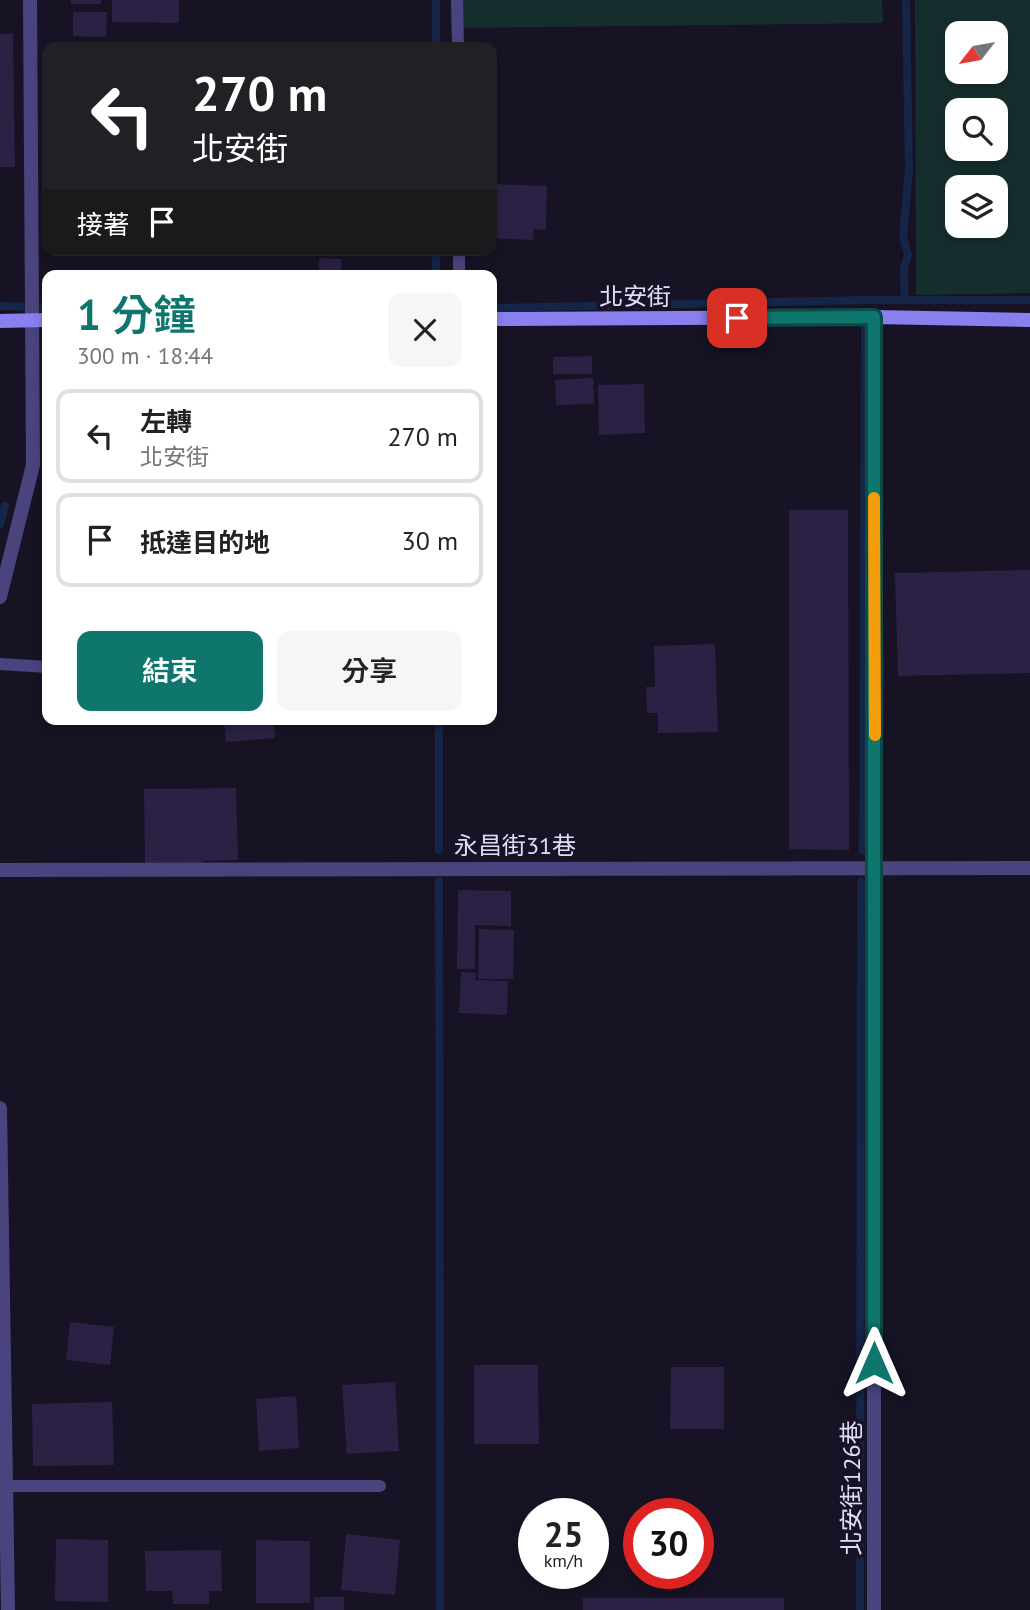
<!DOCTYPE html>
<html lang="zh-TW">
<head>
<meta charset="utf-8">
<style>
	:root { --surface:#fff; --page:#f6f6f6; --text:#222; --muted:#767676; --line:#e0e0e0; --accent:#0f766e }
	body { margin:0; font-family:"PT Sans","Noto Sans TC",sans-serif; background:var(--page); color:var(--text); height:100vh; display:flex; flex-direction:column; font-size:26px; white-space:nowrap }
	* { box-sizing:border-box; margin:0 }
	p { font-size:23px; color:var(--muted) }
	.icon { flex:none; width:38px; height:38px; fill:none; stroke:currentColor; stroke-width:2; stroke-linecap:round; stroke-linejoin:round }
	.map { position:relative; flex:1; overflow:hidden }
	.side { position:absolute; left:42px; top:270px; width:455px; height:455px; display:flex; flex-direction:column; background:var(--surface); border-radius:14px; box-shadow:0 4px 10px #0003 }
	.side>* { flex:none }
	.hud { position:absolute; left:42px; top:42px; width:455px; height:214px; border-radius:14px; box-shadow:0 4px 10px #0003; background:#202124; color:#fff; overflow:hidden }
	.needle { width:46px; rotate:239deg }
	.buttons { position:absolute; left:945px; top:21px; display:grid; gap:14px }
	.buttons a { display:grid; place-items:center; width:63px; height:63px; border-radius:14px; background:var(--surface); box-shadow:0 4px 10px #0003; font-size:35px }
	.speed { position:absolute; left:518px; top:1498px; display:flex; gap:14px; font-size:35px; font-weight:700; text-align:center }
	.speed>* { display:grid; place-content:center; width:91px; height:91px; border-radius:50%; background:var(--surface); box-shadow:0 4px 10px #0003; line-height:1 }
	.speed small { font-size:18px; font-weight:400 }
	.speed .limit { border:10px solid #d22; background:#fff; color:#111 }
	.pin { position:absolute; display:grid; place-items:center; width:60px; height:60px; color:#fff; margin:-30px; border-radius:14px; box-shadow:0 4px 10px #0006 }
	.me { position:absolute; width:77px; margin:-38px; rotate:0deg; stroke-linejoin:round; filter:drop-shadow(0 0 5px #0008) }
	.turn { display:flex; align-items:center; gap:24px; height:147px; padding:0 35px; font-size:32px }
	.turn .icon { width:91px; height:91px; stroke-width:2.5 }
	.turn b { display:block; font-size:49px; line-height:60px }
	.then { display:flex; align-items:center; height:66px; padding:0 35px; background:#0003; gap:14px; font-size:26px }
	.round { display:grid; place-items:center; flex:none; width:74px; height:74px; border-radius:14px; background:var(--page) }
	.summary { display:flex; align-items:center; justify-content:space-between; height:119px; padding:0 35px }
	h1 { font-size:42px; font-weight:600; line-height:52px; color:var(--accent) }
	.primary-button { display:flex; gap:14px; margin-top:auto; padding:14px 35px }
	.primary-button a { flex:1; height:80px; border-radius:14px; background:var(--accent); color:#fff; font-size:28px; font-weight:600; line-height:80px; text-align:center }
	.primary-button a+a { background:var(--page); color:var(--text) }
	ul { padding:0; list-style:none }
	li { display:flex; align-items:center; gap:21px; height:94px; margin:0 14px 10px; padding:0 21px; border:4px solid var(--line); border-radius:14px }
	li div { flex:1 }
	li b { display:block; font-size:26px }
	li em { font-style:normal }
	.map>svg:first-child { display:block }
	.green { fill:#162d2e; fill-rule:evenodd }
	.lines { fill:none; stroke-linecap:round; stroke-linejoin:round }
	.stream { stroke:#152547; stroke-width:8 }
	.building { fill:#2b2144 }
	.lane { stroke:#4a447e; stroke-width:12 }
	.street { stroke:#4a447e; stroke-width:14 }
	.secondary { stroke:#8a7fee; stroke-width:14 }
	.route-casing { stroke:#0a4d48; stroke-width:18 }
	.route { stroke:#0f766e; stroke-width:12 }
	.slow { stroke:#f59e0b; stroke-width:12 }
	.labels { text-anchor:middle; dominant-baseline:central; stroke-width:7; stroke-linejoin:round; paint-order:stroke }
	.street-label { font-size:24px; fill:#e1dbfa; stroke:#171325 }
</style>
</head>
<body>
<div class="map">
<svg width="1030" height="1610" viewBox="0 0 1030 1610">
	<rect width="100%" height="100%" fill="#171325"/>
	<path class="green" d="M463,0h419l1,23 -420,5z
		M915,0h115v293l-114,2zM957,33h39v39h-39zM957,110h39v39h-39zM957,187h39v39h-39z"/>
	<g class="lines">
		<path class="stream" d="M436,0v47
			M436,250v25
			M905,300l-1,-31 4,-14 -5,-19 6,-66 -3,-170
			M0,306l47,1
			M492,308l375,-8h163
			M0,525l5,-19
			M439,719v131
			M863,851l2,-522
			M439,881l1,729
			M860,1610l1,-728"/>
	</g>
	<path class="building" d="M71,0h30v4h-30z
		M112,0h67v23l-67,-1z
		M73,12h34l-1,25 -33,-1z
		M0,34h13l2,133h-15z
		M492,184l55,2 -1,44 -12,-1 -1,11 -41,-2z
		M319,258l22,1v16h-22z
		M592,356v18h-39v-17z
		M593,378l1,26 -38,1 -1,-25z
		M644,384l1,49 -46,2 -1,-50z
		M789,510h59l1,340 -60,-1z
		M1030,570v103l-132,3 -3,-103z
		M715,644l3,88 -60,1v-20h-11l-1,-26h9l-1,-41z
		M224,719h50l1,19 -49,4z
		M236,788l2,72 -35,1v5h-58l-1,-77z
		M458,890l53,1v35l-36,-1v44h-18z
		M479,929l35,1 -1,49h-35z
		M461,972l15,1 -1,7 33,1 -1,34 -48,-2z
		M70,1322l44,5 -4,38 -44,-5z
		M474,1365h64l1,79h-65z
		M671,1367h53v62h-54z
		M395,1382l4,69 -52,3 -5,-69z
		M296,1396l3,52 -40,3 -3,-52z
		M112,1402l2,63 -81,1 -1,-62z
		M346,1534l54,6 -5,55 -54,-5z
		M56,1539l52,1v62l-53,-1z
		M256,1540l54,1v62h-54z
		M221,1550l1,41h-13v13h-36l-1,-13h-26l-1,-40z
		M314,1597h30v13h-30z
		M583,1598h201v12h-201z"/>
	<g class="lines">
		<path class="lane" d="M457,0l1,47
			M459,250v25
			M0,664l47,3
			M5,1486h375"/>
		<path class="street" d="M0,597l33,-132 -3,-465
			M0,870l1030,-2
			M0,1108l8,502
			M874,1610v-1293"/>
		<path class="secondary" d="M492,319l382,-2 156,3
			M0,321l47,-1"/>
	</g>
	<g class="lines">
		<defs>
			<path id="route" d="M737,318l137,-1v1046"/>
		</defs>
		<use href="#route" class="route-casing"/>
		<use href="#route" class="route"/>
		<path class="slow" d="M874,498l1,237"/>
	</g>
	<g class="labels">
		<g class="street-label">
			<text x="635" y="296">北安街</text>
			<text x="515" y="845">永昌街31巷</text>
			<text transform="translate(851 1488) rotate(-90)">北安街126巷</text>
		</g>
	</g>
</svg>
<div class="buttons">
<a><svg class="needle" viewBox="-14 -14 28 28"><path d="M0-13l5 13h-10z" fill="#e53935"/><path d="M0 13l5-13h-10z" fill="#767676"/></svg></a>
<a><svg class="icon" aria-label="search" viewBox="0 0 24 24"><circle cx="10" cy="10" r="6"/><path d="M15 15l6 6"/></svg></a>
<a><svg class="icon" aria-label="layers" viewBox="0 0 24 24"><path d="M12 4l9 5-9 5-9-5zM3 14l9 5 9-5"/></svg></a>
</div>
<div class="speed"><div>25<small>km/h</small></div><div class="limit">30</div></div>
<div class="pin" style="left:737px;top:318px;background:#d93025"><svg class="icon" aria-label="arrive" viewBox="0 0 24 24"><path d="M6 21V4h12l-3 4 3 4H6"/></svg></div>
<svg class="me" style="left:874px;top:1363px" viewBox="-20 -20 40 40"><path d="M0-17L14 15 0 8-14 15z" fill="#0f766e" stroke="#fff" stroke-width="4"/></svg>
<div class="hud">
<div class="turn"><svg class="icon" aria-label="left" viewBox="0 0 24 24"><path d="M17 20v-9H6M10 6l-5 5 5 5"/></svg><div><b>270 m</b>北安街</div></div>
<div class="then">接著<svg class="icon" aria-label="arrive" viewBox="0 0 24 24"><path d="M6 21V4h12l-3 4 3 4H6"/></svg></div>
</div>
<section class="side">
<div class="summary"><div><h1>1 分鐘</h1><p>300 m · 18:44</p></div><a class="round"><svg class="icon" aria-label="close" viewBox="0 0 24 24"><path d="M6 6l12 12M18 6L6 18"/></svg></a></div>
<ul>
<li><svg class="icon" aria-label="left" viewBox="0 0 24 24"><path d="M17 20v-9H6M10 6l-5 5 5 5"/></svg><div><b>左轉</b><p>北安街</p></div><em>270 m</em></li>
<li><svg class="icon" aria-label="arrive" viewBox="0 0 24 24"><path d="M6 21V4h12l-3 4 3 4H6"/></svg><div><b>抵達目的地</b></div><em>30 m</em></li>
</ul>
<div class="primary-button"><a>結束</a><a>分享</a></div>
</section>
</div>
</body>
</html>
